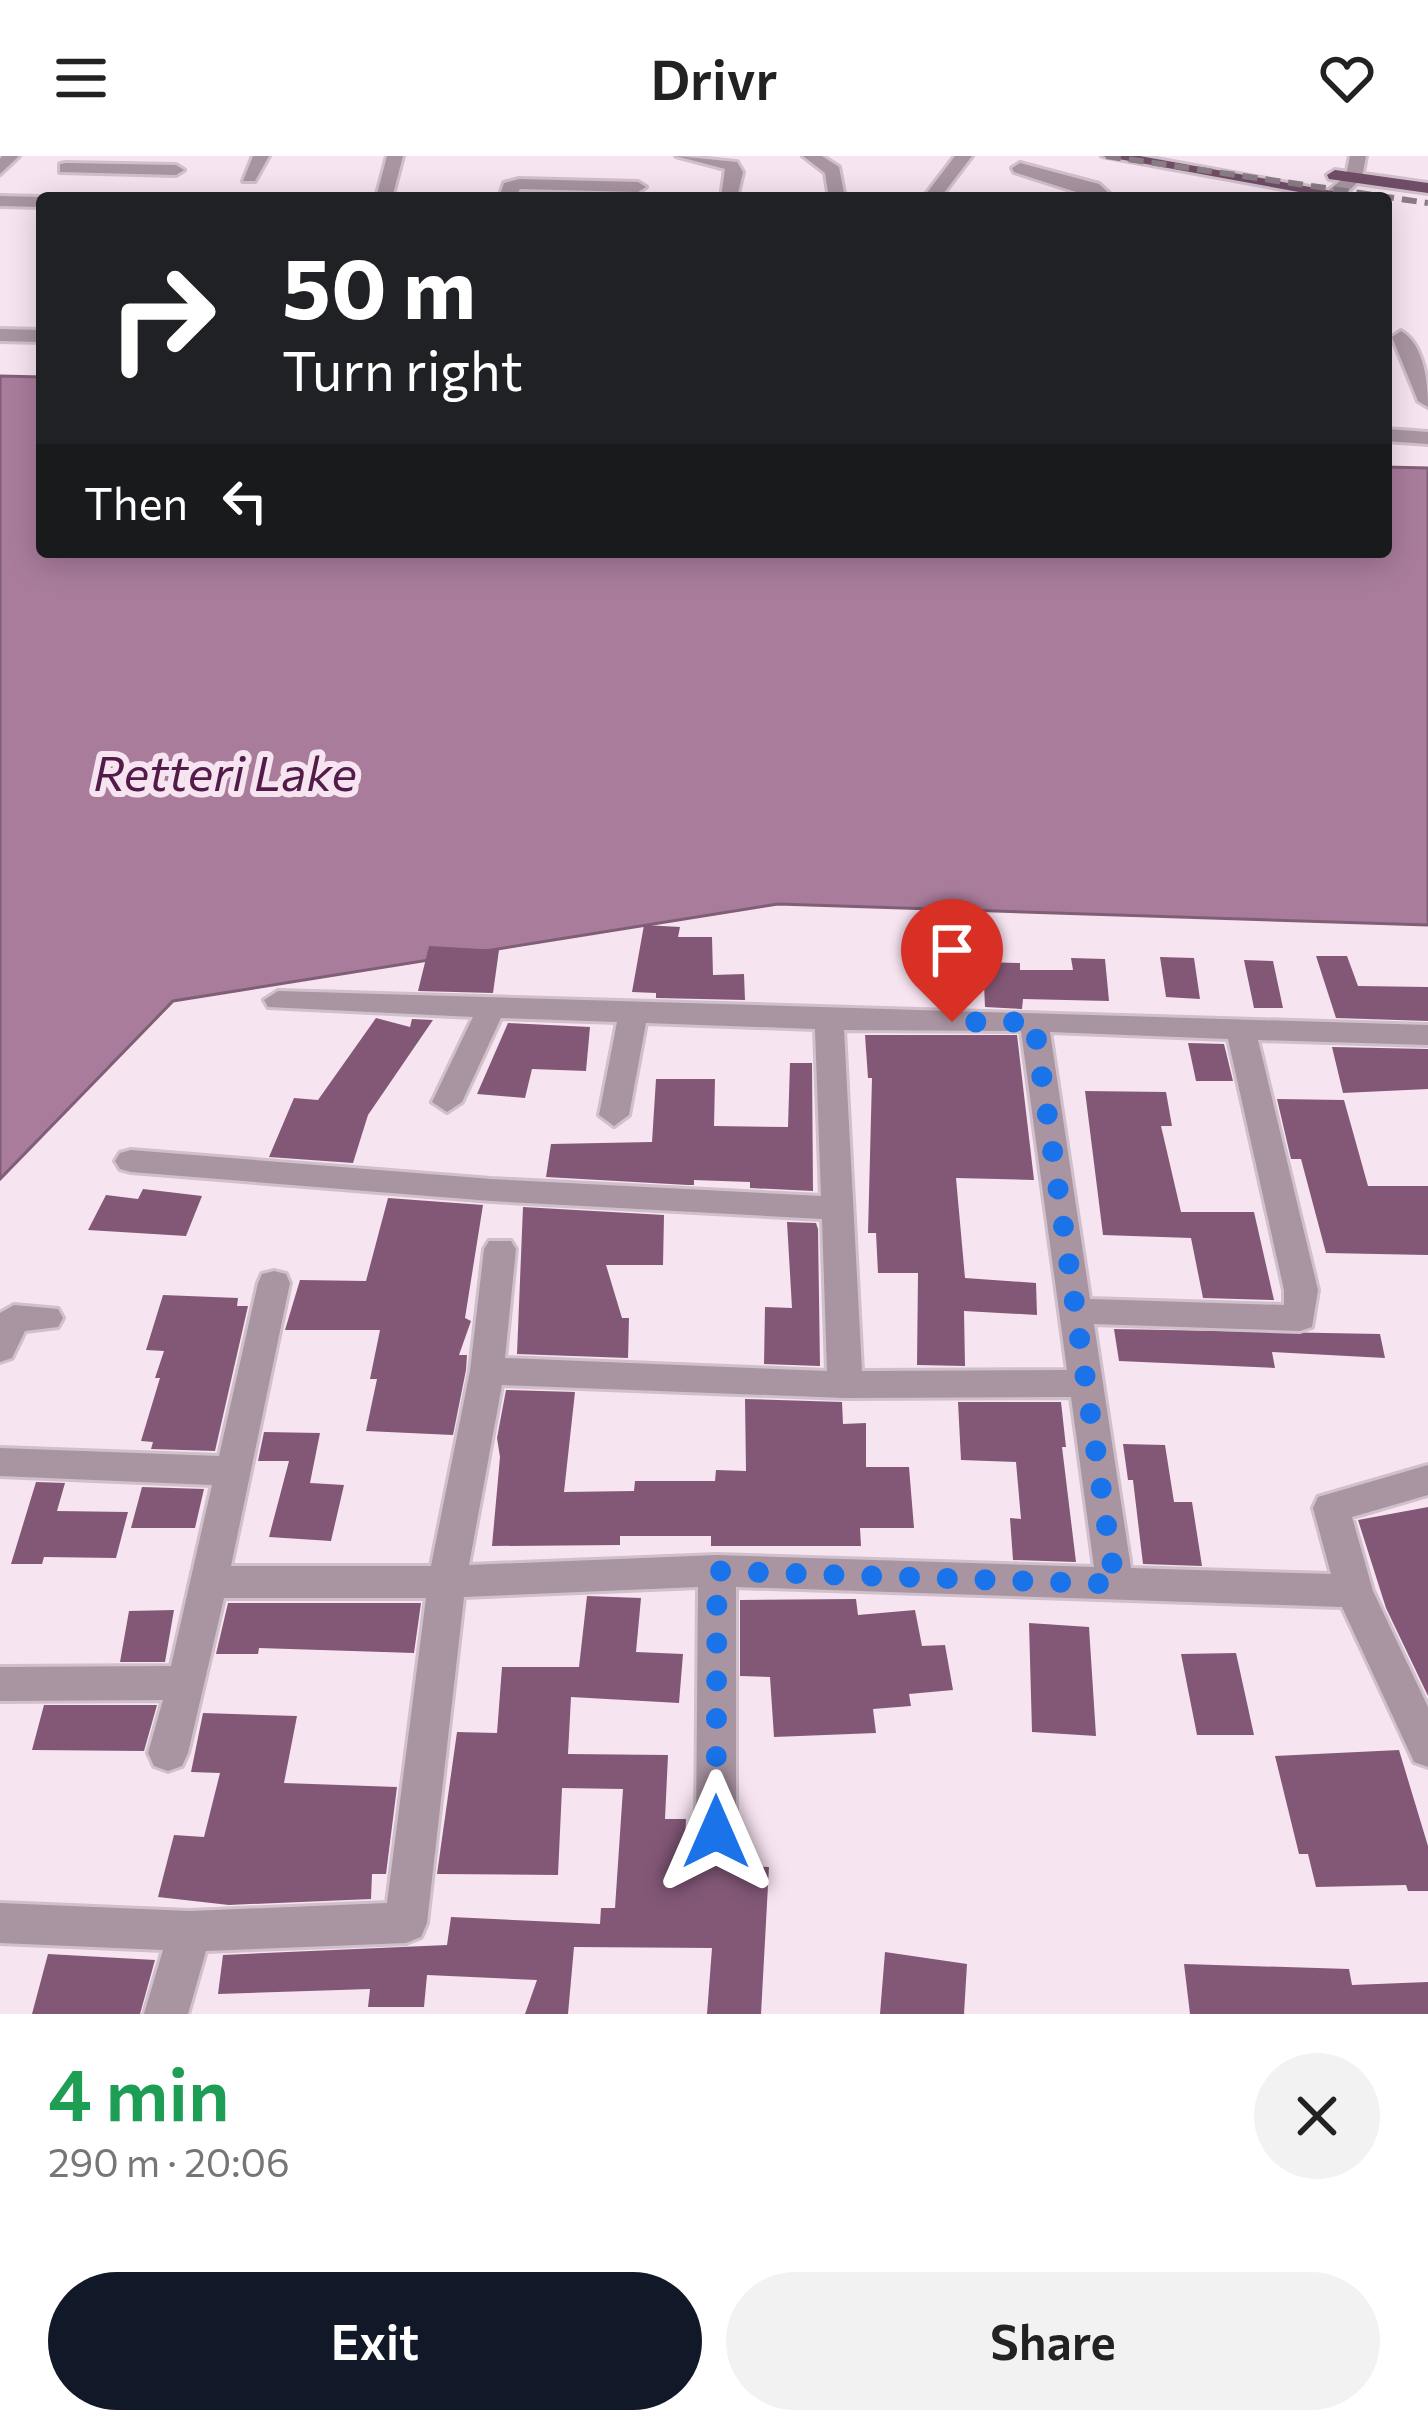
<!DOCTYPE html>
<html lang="en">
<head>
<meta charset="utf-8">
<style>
	:root { --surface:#fff; --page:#f2f2f2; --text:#222; --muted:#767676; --accent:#111827 }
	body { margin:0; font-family:Commissioner,sans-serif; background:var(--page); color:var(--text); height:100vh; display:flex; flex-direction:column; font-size:45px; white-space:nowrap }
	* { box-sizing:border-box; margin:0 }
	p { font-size:39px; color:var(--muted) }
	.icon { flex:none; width:66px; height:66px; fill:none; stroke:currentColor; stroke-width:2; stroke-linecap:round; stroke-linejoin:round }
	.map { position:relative; height:1858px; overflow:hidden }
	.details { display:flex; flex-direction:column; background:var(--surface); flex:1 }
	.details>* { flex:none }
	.banner { position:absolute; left:36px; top:36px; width:1356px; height:366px; border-radius:12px; box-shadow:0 6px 30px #0003; background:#202124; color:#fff; overflow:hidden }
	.pin { position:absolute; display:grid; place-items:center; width:102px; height:102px; color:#fff; margin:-123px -51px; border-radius:50% 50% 50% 0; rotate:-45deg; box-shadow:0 0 12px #0007 }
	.pin .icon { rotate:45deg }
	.me { position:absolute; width:132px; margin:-66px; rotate:0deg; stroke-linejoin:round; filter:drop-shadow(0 0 9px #0008) }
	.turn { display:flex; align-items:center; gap:42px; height:252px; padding:0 48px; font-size:54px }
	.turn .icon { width:156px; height:156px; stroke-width:2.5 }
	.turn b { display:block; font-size:84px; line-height:102px }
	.then { display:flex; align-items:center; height:114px; padding:0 48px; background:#0003; gap:24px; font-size:45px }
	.round { display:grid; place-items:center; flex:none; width:126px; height:126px; border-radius:63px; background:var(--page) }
	.overview { display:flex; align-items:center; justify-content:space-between; height:204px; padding:0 48px }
	h1 { font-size:72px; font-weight:600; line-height:90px; color:#1e9e55 }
	.primary-button { display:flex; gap:24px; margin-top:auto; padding:24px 48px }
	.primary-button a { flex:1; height:138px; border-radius:72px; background:var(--accent); color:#fff; font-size:48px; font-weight:600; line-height:138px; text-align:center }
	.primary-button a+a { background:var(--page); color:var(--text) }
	header { display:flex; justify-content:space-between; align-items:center; height:156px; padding:0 48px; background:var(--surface); font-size:54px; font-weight:600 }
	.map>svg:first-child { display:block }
	.water { fill:#a97c9c; stroke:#805f76; stroke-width:3 }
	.building { fill:#835877 }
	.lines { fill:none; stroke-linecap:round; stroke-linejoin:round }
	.minor-casing { stroke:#d0c0cb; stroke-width:6 }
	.major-casing { stroke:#d0c0cb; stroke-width:6 }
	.minor { fill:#a994a2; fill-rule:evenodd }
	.major { fill:#704d67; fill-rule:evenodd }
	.rail { stroke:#897c85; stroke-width:6; stroke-dasharray:15 8; stroke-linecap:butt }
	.route { stroke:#1a73e8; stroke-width:21; stroke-dasharray:0 37.8 }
	.labels { text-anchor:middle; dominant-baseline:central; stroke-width:12; stroke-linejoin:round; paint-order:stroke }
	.water-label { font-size:48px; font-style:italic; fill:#531b48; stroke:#f7e4f1 }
</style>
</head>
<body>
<header><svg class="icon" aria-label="menu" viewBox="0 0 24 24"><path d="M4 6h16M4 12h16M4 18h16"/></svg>Drivr<svg class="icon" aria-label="heart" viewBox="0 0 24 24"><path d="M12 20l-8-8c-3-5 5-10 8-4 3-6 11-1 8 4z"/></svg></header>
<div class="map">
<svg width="1428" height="1858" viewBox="0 0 1428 1858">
	<rect width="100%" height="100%" fill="#f7e4f1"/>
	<path class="water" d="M0,220l42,1v175h1344v-85l42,1v457l-650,-21 -605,97 -173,178z"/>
	<path class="building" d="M644,769l36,2 -2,10h34l1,38 31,-1 1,26 -89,-2v-5l-24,-1z
		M429,790l70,4 -6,43 -75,-2z
		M1316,800h31l11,30 70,1v34l-92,-3z
		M1160,801l34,1 6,41 -34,-2z
		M1071,802l34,1 4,42 -86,-2 -1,10 -37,-2 -2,-45 37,1v7h53z
		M1244,804l29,1 10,47h-29z
		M376,862l34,9 2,-8 21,1 -65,95 -15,48 -84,-6 25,-59 24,2z
		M508,867l82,4 -4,44 -54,-2 -7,29 -48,-4z
		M865,879h152l17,145 -78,-2 9,100 71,5 1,32 -73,-4 1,55 -48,-1 1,-92h-40l-2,-40h-8l4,-155h-4z
		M1188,887l36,1 9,37h-37z
		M1332,891l96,2v40l-85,4z
		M790,907h22l1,128 -63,-3v-6l-56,-2v5h-6l-142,-8 5,-33 101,-2 4,-63h59l-1,47 74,1z
		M1085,935l81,1 6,34h-11l20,86h73l20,88 -71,-2 -12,-60 -88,-3z
		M1277,943l67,1 24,86h60v69l-102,-2 -25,-94h-10z
		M143,1033l59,7 -16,40 -98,-6 18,-35 32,4z
		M388,1042l95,7 -18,113 6,3 -12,34h8l-1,15 -13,65 -87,-4 11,-52h-7l10,-49h-95l15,-50 66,1z
		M523,1051l141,8 -1,50h-57l16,53h7l-1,40 -111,-4z
		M787,1066l29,1 2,6 2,137 -56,-2 1,-57 27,1z
		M163,1139l75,3 -1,8h11l-33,145 -64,-2 2,-7 -12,-1 19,-63h-5l9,-27 -18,-1z
		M1114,1173l266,5 5,24 -113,-6 3,16 -156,-7z
		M506,1234l69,2 -11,100 70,-1 1,-10h80l1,-11 30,1 -1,-72 97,3 1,22 23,-1v44h43l5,61h-54l1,18h-150v-10h-91v9l-128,1 8,-89 -3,-19z
		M958,1246h103l5,45h-4l14,115 -63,-2 -3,-42 11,1 -5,-57 -55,-2z
		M264,1276l56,1 -10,50 34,2 -13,56 -62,-4 20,-76h-31z
		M1123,1288l42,1 9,57h18l10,64 -59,-2 -10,-84h-5z
		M36,1326l29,1 -8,28 71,1 -12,46 -72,-1 -2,7h-31z
		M142,1331l62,2 -9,39h-64z
		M1428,1351v189l-42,-88 -28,-88z
		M587,1440l54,2 -5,54 47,2 -4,49 -108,-6 -3,57 100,1 -3,64h21l-2,44 85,4 -8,147h-54l5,-66 -138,-1 -6,67h-43l12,-34 -110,-5 -3,32h-56l2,-18 -152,5 5,-39 224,-10 4,-28 149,7 1,-16h14l8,-119 -61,-1 -4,87 -121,-1 20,-142 40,1 5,-66h77z
		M856,1443l2,16 57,-5 7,36 23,-1 8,45 -44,4 2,12 -38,3 3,24 -102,4 -4,-60 -30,-1v-76z
		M228,1447h193l-7,50 -155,-5 -1,6h-42z
		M174,1454l-9,52h-45l9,-51z
		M1029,1467l60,4 7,109 -64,-4z
		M1236,1497l18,82h-57l-16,-81z
		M44,1549h113l-13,46 -112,-1z
		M203,1557l94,3 -13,67 113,4 -11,87h-14l-1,25 -142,6 -71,-8 16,-62 30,2 16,-64 -29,-1z
		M1399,1594l29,96v45h-20l-2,-6 -90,2 -8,-33h-9l-24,-98z
		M885,1796l82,12 -3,50h-84z
		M48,1798l107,6 -15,54h-108z
		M1184,1808l165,5 3,16 76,-3v32h-238z"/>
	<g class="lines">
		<defs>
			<path id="minor" d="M2,0h17l-19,18v-15z
				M253,0h16l-14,25h-12z
				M387,0h16l-11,42h-16z
				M676,0l61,6 6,10 -6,26h-16l4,-29z
				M803,0h19l17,11 6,31h-16l-4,-25z
				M955,0h17l-32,42h-17z
				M1350,0h16l-4,22 -21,20h-12v-8l17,-14z
				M66,7l110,2 8,5 -8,5 -116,-3v-8z
				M1020,7l79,21 15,14h-19l-81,-26 -2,-4z
				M519,23l119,3 8,5 -8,5 -118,-3 -5,9h-16l5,-15z
				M0,40l42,1 4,1h-4v9l-42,-1z
				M0,173l42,1v12l-42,-1z
				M1401,175c23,13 27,51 27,76l-10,-6 -26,-64z
				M1386,273l42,3v12l-42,-3z
				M278,835l1150,34v20l-170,-5 60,250 -6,37 -12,4 -206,-7 37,244 200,6 -18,-66 5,-11 110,-32v30l-76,22 21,74 55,116v60l-14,-5 -72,-155 -606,-20v245l-6,14 -14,5 -14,-5 -6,-14 2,-245 -234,10 -37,326 -6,14 -15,6 -200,8 -18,63h-44l19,-64 -163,-7v-40l190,8 197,-8 39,-305h-202l-36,155 -6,13 -14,5 -14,-5 -6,-13 15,-53 -163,1v-34l171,-1 41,-181 -212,-9v-28l219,8 39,-173 4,-9 12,-3 12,3 4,9 -59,283h200l39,-195 14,-122 5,-8h22l5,8 -11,109 322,13 -5,-152 -331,-18 -360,-29 -11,-3 -5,-8 5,-8 11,-3 360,29 330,17 -6,-167 -169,-6 -17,92 -15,11 -15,-11 18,-93 -116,-4 -39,84 -15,10 -15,-10 41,-85 -205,-10 -4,-7zM844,874l177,1 46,339 -205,1zM1050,876l178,7 56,251v15l-194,-6zM502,1229l343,13 226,-1 23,170 -377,-12 -248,10z
				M14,1149l44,4 5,9 -5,9 -33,4 -13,27 -12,4v-49z"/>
			<path id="major" d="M1102,0h38l230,42h-38z
				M1335,14l93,13v10l-99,-14 -2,-4z"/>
		</defs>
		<use href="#minor" class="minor-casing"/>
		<use href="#major" class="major-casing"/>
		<use href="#minor" class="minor"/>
		<use href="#major" class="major"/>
		<path class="rail" d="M1106,0l322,47"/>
	</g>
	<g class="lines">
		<path class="route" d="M716,1676l1,-261 398,13 -81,-562h-82"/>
	</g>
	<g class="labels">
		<g class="water-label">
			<text x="225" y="615">Retteri Lake</text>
		</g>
	</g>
</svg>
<div class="pin" style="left:952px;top:866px;background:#d93025"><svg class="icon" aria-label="arrive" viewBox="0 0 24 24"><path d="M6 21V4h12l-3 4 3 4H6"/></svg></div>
<svg class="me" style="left:716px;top:1676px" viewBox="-20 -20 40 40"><path d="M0-17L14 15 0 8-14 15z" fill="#1a73e8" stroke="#fff" stroke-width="4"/></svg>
<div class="banner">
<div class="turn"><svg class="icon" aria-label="right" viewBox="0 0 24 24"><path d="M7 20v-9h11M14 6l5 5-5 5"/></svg><div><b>50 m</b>Turn right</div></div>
<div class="then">Then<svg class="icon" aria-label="left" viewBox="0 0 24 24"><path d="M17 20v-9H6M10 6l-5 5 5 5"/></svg></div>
</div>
</div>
<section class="details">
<div class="overview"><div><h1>4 min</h1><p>290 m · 20:06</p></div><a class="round"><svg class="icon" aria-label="close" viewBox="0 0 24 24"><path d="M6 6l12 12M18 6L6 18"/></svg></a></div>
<div class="primary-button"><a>Exit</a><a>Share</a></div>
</section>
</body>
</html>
